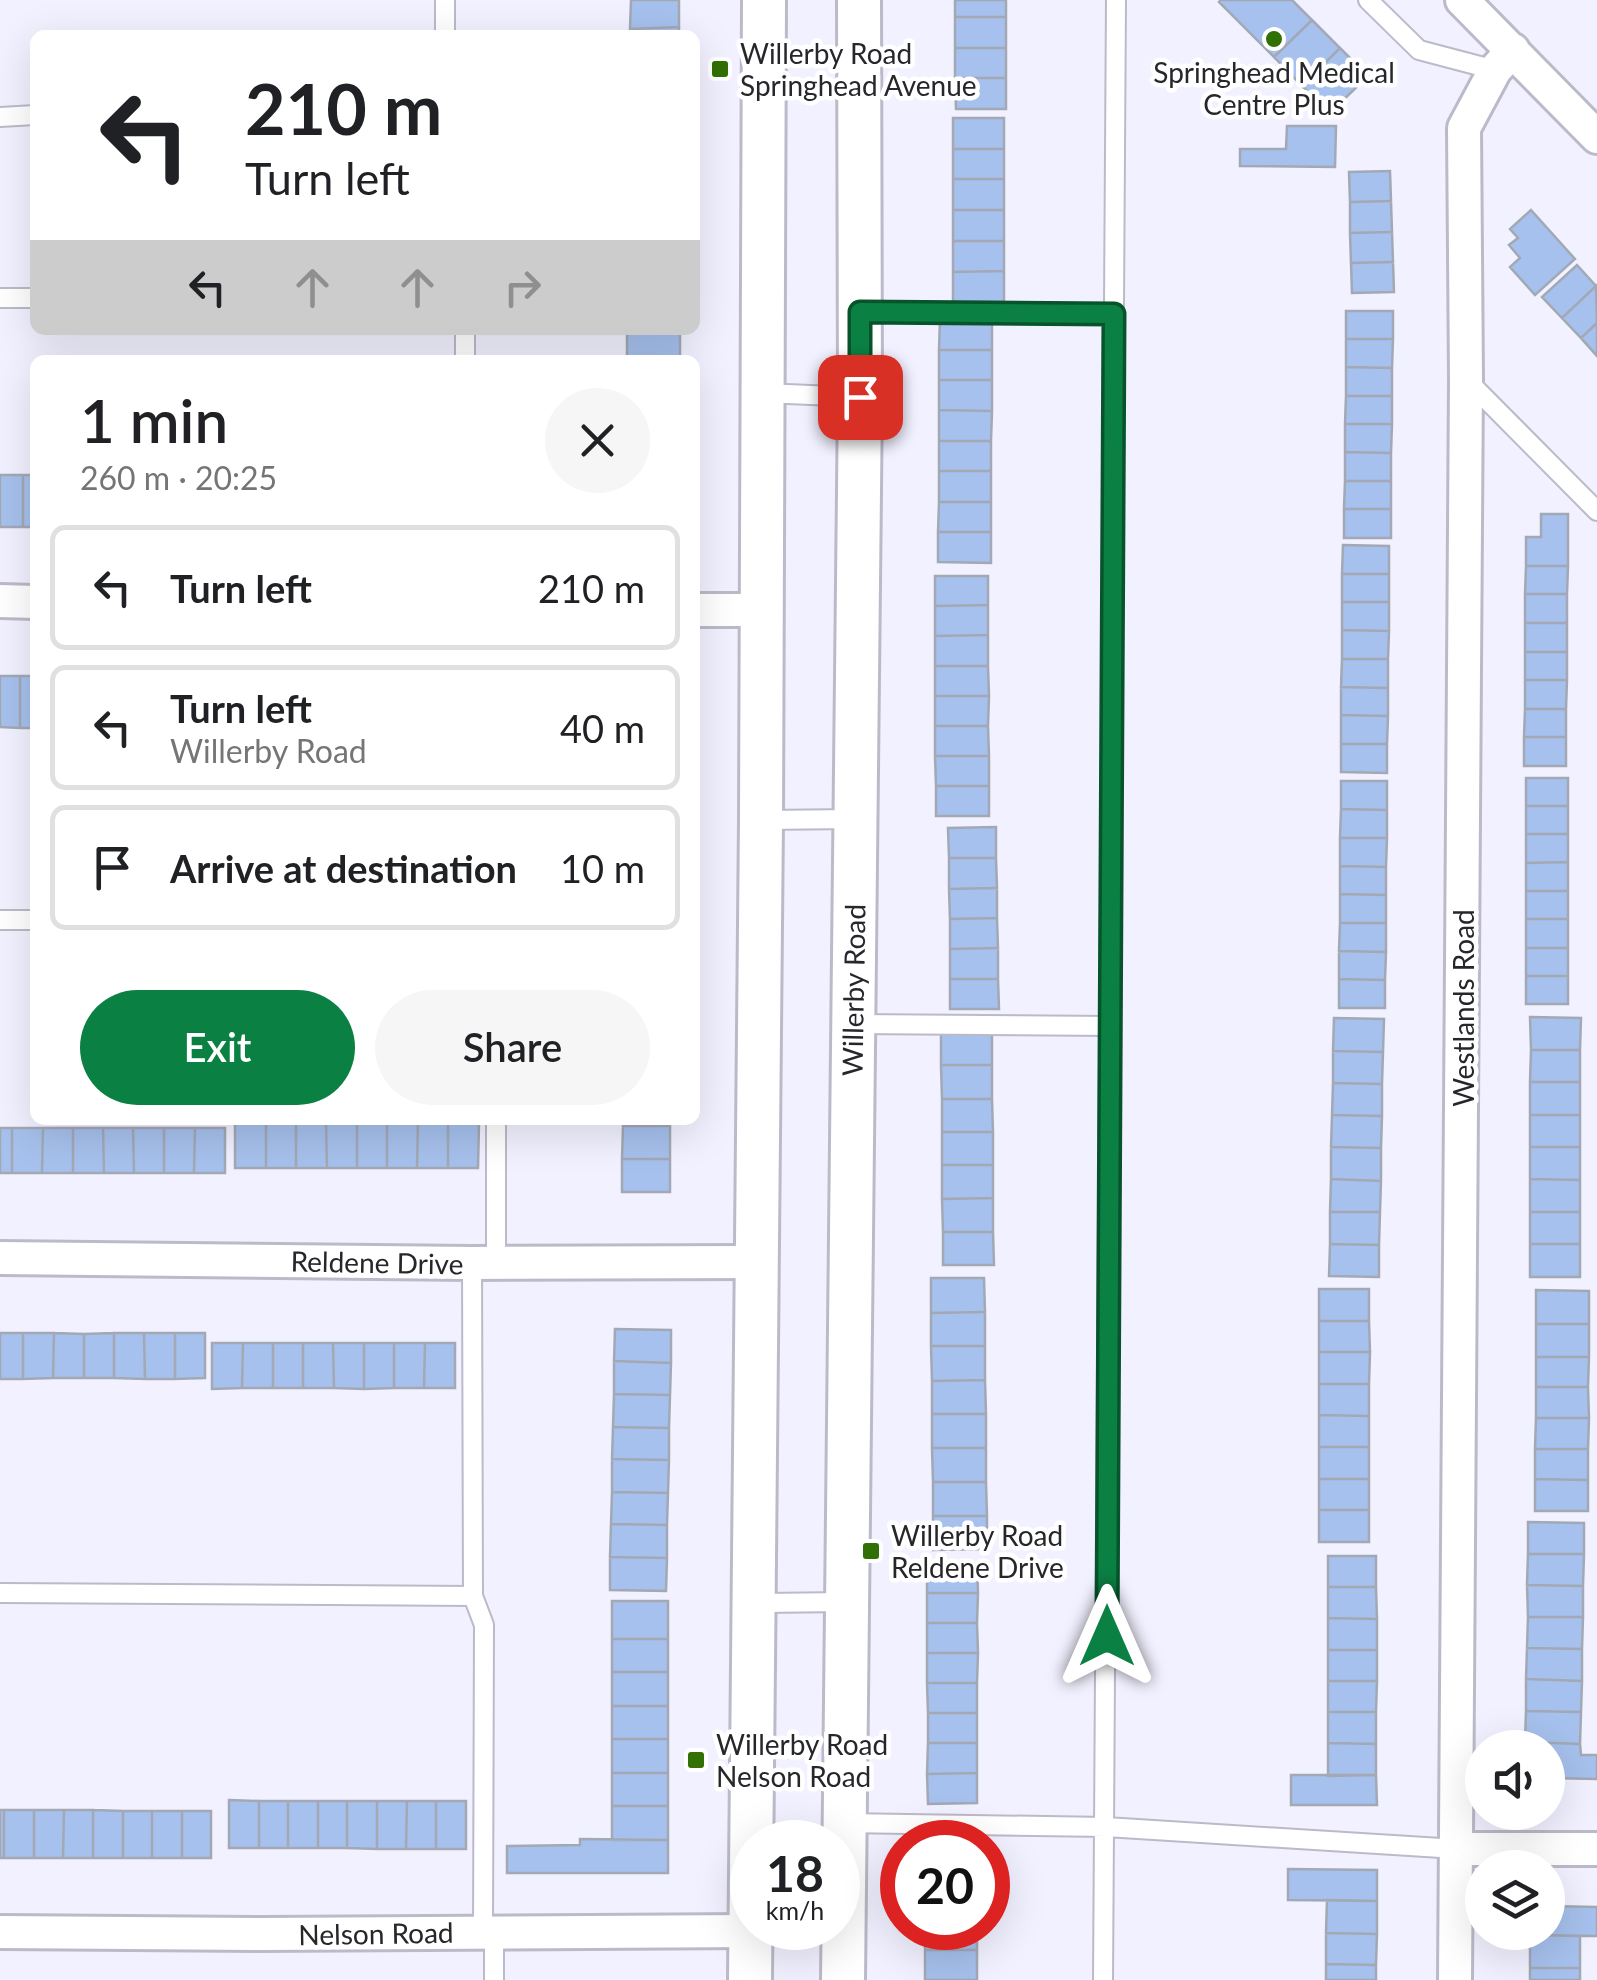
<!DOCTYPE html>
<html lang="en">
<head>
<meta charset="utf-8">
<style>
	:root { --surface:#fff; --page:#f6f6f6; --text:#202124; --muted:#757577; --line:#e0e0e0; --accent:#0b8043 }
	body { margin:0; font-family:Lato,sans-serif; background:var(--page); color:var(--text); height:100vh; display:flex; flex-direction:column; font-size:38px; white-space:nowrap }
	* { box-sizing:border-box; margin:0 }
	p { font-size:32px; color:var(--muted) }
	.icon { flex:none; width:55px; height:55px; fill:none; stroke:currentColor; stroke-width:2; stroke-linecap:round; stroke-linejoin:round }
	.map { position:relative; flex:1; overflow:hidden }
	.drawer { position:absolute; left:30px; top:355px; width:670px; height:770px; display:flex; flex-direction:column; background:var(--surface); border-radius:15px; box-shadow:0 10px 40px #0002 }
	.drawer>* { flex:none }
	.hud { position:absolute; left:30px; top:30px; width:670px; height:305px; border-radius:15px; box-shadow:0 10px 40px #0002; background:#fff; color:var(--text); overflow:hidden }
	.buttons { position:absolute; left:1465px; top:1730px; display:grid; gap:20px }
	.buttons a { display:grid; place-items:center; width:100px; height:100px; border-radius:50%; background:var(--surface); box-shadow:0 10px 40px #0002; font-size:50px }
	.speed { position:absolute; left:730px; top:1820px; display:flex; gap:20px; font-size:50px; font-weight:700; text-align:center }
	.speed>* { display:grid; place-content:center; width:130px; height:130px; border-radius:50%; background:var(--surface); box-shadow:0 10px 40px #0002; line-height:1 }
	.speed small { font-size:25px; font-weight:400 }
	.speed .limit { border:15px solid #d22; background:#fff; color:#111 }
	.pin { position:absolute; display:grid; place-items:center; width:85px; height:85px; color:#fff; margin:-42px; border-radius:20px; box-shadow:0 5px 15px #0006 }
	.me { position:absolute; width:110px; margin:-55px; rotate:0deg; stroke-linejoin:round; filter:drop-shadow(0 0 8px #0008) }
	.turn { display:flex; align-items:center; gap:35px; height:210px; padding:0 50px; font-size:45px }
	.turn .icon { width:130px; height:130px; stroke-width:2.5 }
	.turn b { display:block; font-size:70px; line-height:85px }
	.lanes { display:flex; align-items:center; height:95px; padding:0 50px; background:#0003; justify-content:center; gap:50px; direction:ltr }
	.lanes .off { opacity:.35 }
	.round { display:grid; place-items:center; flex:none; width:105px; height:105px; border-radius:52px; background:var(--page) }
	.summary { display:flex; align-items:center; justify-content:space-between; height:170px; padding:0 50px }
	h1 { font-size:60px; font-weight:600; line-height:75px }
	.button { display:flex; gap:20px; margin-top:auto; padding:20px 50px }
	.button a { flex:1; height:115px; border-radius:60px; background:var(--accent); color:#fff; font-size:40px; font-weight:600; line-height:115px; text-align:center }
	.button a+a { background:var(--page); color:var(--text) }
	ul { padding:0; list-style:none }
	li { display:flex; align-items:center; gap:30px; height:125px; margin:0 20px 15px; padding:0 30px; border:5px solid var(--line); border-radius:15px }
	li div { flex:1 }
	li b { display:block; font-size:38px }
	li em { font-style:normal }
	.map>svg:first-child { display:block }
	.building { fill:#a6c1ed; stroke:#a2a9b5; stroke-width:2.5 }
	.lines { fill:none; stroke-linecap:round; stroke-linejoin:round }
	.service-casing { stroke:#bcbac8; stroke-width:22 }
	.minor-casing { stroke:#bcbac8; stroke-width:38 }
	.tertiary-casing { stroke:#bcbac8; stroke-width:48 }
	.service { stroke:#fff; stroke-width:18 }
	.minor { stroke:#fff; stroke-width:32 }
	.tertiary { stroke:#fff; stroke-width:42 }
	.route-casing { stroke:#07532c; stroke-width:25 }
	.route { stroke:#0b8043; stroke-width:18 }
	.poi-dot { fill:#317004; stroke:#fff; stroke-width:4 }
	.labels { text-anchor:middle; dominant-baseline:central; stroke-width:9; stroke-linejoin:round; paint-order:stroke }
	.poi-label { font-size:28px; fill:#26262b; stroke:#fff; text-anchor:start }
	.street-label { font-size:28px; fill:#26262b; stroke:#fff }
</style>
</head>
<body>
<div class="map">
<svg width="1597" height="1980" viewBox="0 0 1597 1980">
	<rect width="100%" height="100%" fill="#f2f1ff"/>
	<path class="building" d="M631,0h48v27l-49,2z
		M955,0h51v17h-51z
		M1221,0h71l20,20 -38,37 -55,-55z
		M955,17h51v31h-51z
		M1312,20l28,28 -38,38 -28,-29z
		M679,27v8h-49v-6z
		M955,48h51v30h-51z
		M1340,48l28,28 -38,37 -28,-27z
		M955,78h51v31h-50z
		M953,118h51v31h-51z
		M1287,126h49l-1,41 -95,-1v-17h46z
		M953,149h51v30h-51z
		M1390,171l1,30 -41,1 -1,-30z
		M953,179h51v31h-51z
		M1391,201l1,31 -42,1v-31z
		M953,210h51v31h-51z
		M1531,210l44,49 -40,36 -25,-28 10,-9 -11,-13 9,-7 -8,-9z
		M1392,232l1,30 -42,1 -1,-30z
		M953,241h51v30l-51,1z
		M1393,262l1,30 -42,1 -1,-30z
		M1577,265l19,21 -34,32 -20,-21z
		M1004,271v31h-51v-30z
		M1596,286l1,37 -16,15 -19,-20z
		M1346,311h47v28h-47z
		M940,319h52v31h-53z
		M1597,323v33l-16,-18z
		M627,330h53v28h-53z
		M1346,339h47l-1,29 -46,-1z
		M939,350h53v30h-53z
		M627,358h53v2h-53z
		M1346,367l46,1v28h-46z
		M939,380h53v31l-53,-1z
		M1346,396h46v28h-47z
		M939,410l53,1 -1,30h-52z
		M1345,424h47l-1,29 -46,-1z
		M939,441h52v30h-52z
		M1345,452l46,1v28h-46z
		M939,471h52v31h-52z
		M0,475h23v52h-23z
		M23,475h12v52h-12z
		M1345,481h46v28h-47z
		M939,502h52v30h-53z
		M1344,509h47v29h-47z
		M1541,514h27v52h-42v-29h15z
		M938,532h53v31l-53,-1z
		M1343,545l46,1v28h-47z
		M1526,566h42l-1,28h-42z
		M1342,574h47v28h-47z
		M935,576h53v29l-53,1z
		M1525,594h42v29h-42z
		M1342,602h47v29l-47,-1z
		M988,605v30l-53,1v-30z
		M1525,623h42v29h-42z
		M1342,630l47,1 -1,28h-46z
		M988,635v31h-53v-30z
		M1525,652h42v28h-42z
		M1342,659h46v29l-47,-1z
		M935,666h53l1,30h-54z
		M0,676h20v52l-20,-1z
		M20,676h15v52h-15z
		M1525,680h42l-1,29h-41z
		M1341,687l47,1v28l-47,-1z
		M935,696h54l-1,30h-53z
		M1525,709h41v28h-42z
		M1341,715l47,1 -1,28h-46z
		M935,726h53l1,30h-54z
		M1524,737h42v29h-42z
		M1341,744h46v29l-46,-1z
		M935,756h54v30h-53z
		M1526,778h42v28h-42z
		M1341,781h46v29l-46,-1z
		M936,786h53v30h-53z
		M1526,806h42v28h-42z
		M1341,809l46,1v28h-47z
		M996,827v31h-47l-1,-30z
		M1526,834h42v28l-42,1z
		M1340,838h47l-1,29 -46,-1z
		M949,858h47l1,30 -48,1z
		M1568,862v29h-42v-28z
		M1340,866l46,1v28l-46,-1z
		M997,888v30l-47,1 -1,-30z
		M1526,891h42v28h-42z
		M1340,894l46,1v28h-46z
		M997,918l1,30 -48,1v-30z
		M1526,919h42v29h-42z
		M1340,923h46v29l-47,-1z
		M998,948v31h-48v-30z
		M1526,948h42v28h-42z
		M1339,951l47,1 -1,28 -46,-1z
		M1526,976h42v28h-42z
		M950,979h48l1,30h-49z
		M1339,979l46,1v28h-46z
		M1530,1017l51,1 -1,32h-49z
		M1334,1018l50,1 -1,33 -50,-1z
		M941,1032h51v33h-51z
		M1531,1050h49v32h-50z
		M1333,1051l50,1 -1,32 -49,-1z
		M941,1065h51v34h-50z
		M1530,1082h50v33h-50z
		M1333,1083l49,1v32l-50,-1z
		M942,1099h50l1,33h-51z
		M1332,1115l50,1 -1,32 -50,-1z
		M1530,1115h50v32h-50z
		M623,1120h47v6h-47z
		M418,1122l-1,46h-30v-45z
		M418,1122l30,1v45h-31z
		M235,1123h31v45h-31z
		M266,1123h30v45h-30z
		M296,1123h30l1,45h-31z
		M326,1123h31v45h-30z
		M357,1123h30v45h-30z
		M448,1123h31l-1,45h-30z
		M623,1126h47v33h-48z
		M0,1128h12v45h-12z
		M12,1128h31l-1,45h-30z
		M43,1128h30v45h-31z
		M73,1128h30l1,45h-31z
		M103,1128h30l1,45h-30z
		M133,1128h31v45h-30z
		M164,1128h31l-1,45h-30z
		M195,1128h30v45h-31z
		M942,1132h51v33h-51z
		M1331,1147l50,1v33l-50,-2z
		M1530,1147h50v33l-50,-1z
		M622,1159h48v33h-48z
		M942,1165h51v33l-51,1z
		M1331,1179l50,2 -1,31h-50z
		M1530,1179l50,1v32h-50z
		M993,1198v34h-50l-1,-33z
		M1330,1212h50l-1,33 -49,-1z
		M1530,1212h50v32h-50z
		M943,1232h50l1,33h-51z
		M1330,1244l49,1v32l-50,-1z
		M1530,1244h50v33h-50z
		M931,1278h53l1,34 -54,1z
		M1319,1289h50v32h-50z
		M1536,1290l53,1v33h-53z
		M985,1312v34h-54v-33z
		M1319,1321h50l1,31h-51z
		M1536,1324h53v33h-53z
		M615,1329l56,1v33l-57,-2z
		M0,1333h23v46h-23z
		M23,1333h31l-1,45 -30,1z
		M54,1333l30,1v44h-31z
		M114,1333v45h-30v-44z
		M114,1333h30l1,46 -31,-1z
		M144,1333h31v46h-30z
		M175,1333h30v45l-30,1z
		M212,1343h31l-1,45 -30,1z
		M243,1343h30v45h-31z
		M273,1343h30v45h-30z
		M303,1343h30l1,45h-31z
		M333,1343h31v46l-30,-1z
		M364,1343h30v45l-30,1z
		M394,1343h31l-1,45h-30z
		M425,1343h30v45h-31z
		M931,1346h54v34l-53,1z
		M1319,1352h51l-1,32h-50z
		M1536,1357h53l-1,30h-52z
		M614,1361l57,2 -1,32 -56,-1z
		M985,1380l1,34h-54v-33z
		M1319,1384h50v32l-50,-1z
		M1536,1387h52l1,31h-53z
		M614,1394l56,1 -1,33 -56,-1z
		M932,1414h54v34h-54z
		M1319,1415l50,1v31h-50z
		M1536,1418h53l-1,31h-53z
		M613,1427l56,1v32l-57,-1z
		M1319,1447h50v32h-50z
		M932,1448h54v34h-53z
		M1535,1449h53v31l-53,-1z
		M612,1459l57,1 -1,33 -56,-1z
		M1319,1479h50v31h-50z
		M1535,1479l53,1v31h-53z
		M933,1482h53l1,34h-54z
		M612,1492l56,1 -1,32 -56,-1z
		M1319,1510h50v32h-50z
		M933,1516h54v33l-54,1z
		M1528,1522l56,1v31h-56z
		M611,1524l56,1v33l-57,-1z
		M1528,1554h56l-1,32 -56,-1z
		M1328,1556h48v31h-48z
		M610,1557l57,1 -1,33 -56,-1z
		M927,1563h50l1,30h-51z
		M1527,1585l56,1v31h-55z
		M1328,1587h48l1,32 -49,-1z
		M927,1593h51l-1,30h-50z
		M612,1601h56v38h-56z
		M1528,1617h55l-1,32 -55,-1z
		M1328,1618l49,1v31h-49z
		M927,1623h50l1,30h-51z
		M612,1639h56v33h-56z
		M1527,1648l55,1v32l-56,-2z
		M1328,1650h49v31h-49z
		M927,1653h51l-1,30h-50z
		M612,1672h56v34h-56z
		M1526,1679l56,2 -1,31 -55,-1z
		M1328,1681h49l-1,31h-48z
		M927,1683h50v30h-49z
		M612,1706h56v33h-56z
		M1526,1711l55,1 -1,32 -55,-2z
		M1328,1712h48v32l-48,-1z
		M928,1713h49v30h-49z
		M612,1739h56v34h-56z
		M1525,1742l55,2 1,11h16v24l-49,-1v-30h-23z
		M928,1743h49v30l-50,1z
		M1328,1743l48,1v31l-48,1z
		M612,1773h56v33h-56z
		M977,1773v30l-49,1 -1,-30z
		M1291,1775h85l1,30h-86z
		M229,1800l30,1v47h-30z
		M259,1801h29v47h-29z
		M288,1801h30v47h-30z
		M318,1801h29v47h-29z
		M347,1801h30v48l-30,-1z
		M377,1801h30l-1,48h-29z
		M407,1801h29v48h-30z
		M436,1801h30v48h-30z
		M612,1806h56v34h-56z
		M0,1810h4v48h-4z
		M4,1810h30v48h-30z
		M34,1810h30l-1,48h-29z
		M64,1810h29v48h-30z
		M93,1810l30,1v47h-30z
		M123,1811h29v47h-29z
		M152,1811h30v47h-30z
		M182,1811h29v47h-29z
		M580,1839l88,1v33h-161v-27l73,-1z
		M1288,1869l89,1v31l-89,-1z
		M1327,1900l50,1v33l-51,-1z
		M1548,1906l49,1v29l-67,-1 18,-3z
		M925,1928h52v22h-52z
		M1326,1933l51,1 -1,31 -50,-1z
		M1530,1935l50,1v32h-50z
		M925,1950h52v30h-52z
		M1326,1964l50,1v15h-50z
		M1530,1968h50v12h-50z"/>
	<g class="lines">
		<defs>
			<path id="service" d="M1368,0l51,50 76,20
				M445,35v-35
				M0,117l35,-2
				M0,298h35
				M860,312l254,2
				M465,360v-30
				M1467,380l130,131
				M762,393l98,4
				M761,820l93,-1
				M0,920h35
				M852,1024l259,2
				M496,1120v142
				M472,1263l1,333 11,29 -1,307
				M0,1593l473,3
				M753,1603l93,-1
				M844,1823l262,4 351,22
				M494,1980v-48
				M1103,1980l13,-1980"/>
			<path id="minor" d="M1462,0l135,137
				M0,601l35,1
				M695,610h67
				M0,1258l472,5 282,-1
				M1457,1849h140
				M0,1932l262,2 489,-3
				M1455,1980l11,-1600 -2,-252 31,-58 18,-20"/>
			<path id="tertiary" d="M750,1980l11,-1160 3,-820
				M843,1980l17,-1583 -1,-397"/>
		</defs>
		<use href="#service" class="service-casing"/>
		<use href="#minor" class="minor-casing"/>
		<use href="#tertiary" class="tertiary-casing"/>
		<use href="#service" class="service"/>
		<use href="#minor" class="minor"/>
		<use href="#tertiary" class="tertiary"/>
	</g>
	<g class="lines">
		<defs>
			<path id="route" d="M860,397v-85l254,2 -7,1322"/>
		</defs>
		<use href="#route" class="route-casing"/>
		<use href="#route" class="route"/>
	</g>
	<g class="poi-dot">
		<circle cx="1274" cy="39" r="10"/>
		<rect x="710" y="59" width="20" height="20" rx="5"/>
		<rect x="861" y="1541" width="20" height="20" rx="5"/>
		<rect x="686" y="1750" width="20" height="20" rx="5"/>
	</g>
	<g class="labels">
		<g class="poi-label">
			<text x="740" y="53">Willerby Road<tspan x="740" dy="32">Springhead Avenue</tspan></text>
			<text x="1274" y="72" text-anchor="middle">Springhead Medical<tspan x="1274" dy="32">Centre Plus</tspan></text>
			<text x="891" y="1535">Willerby Road<tspan x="891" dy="32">Reldene Drive</tspan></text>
			<text x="716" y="1744">Willerby Road<tspan x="716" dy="32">Nelson Road</tspan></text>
		</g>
		<g class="street-label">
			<text transform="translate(853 990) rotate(-89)">Willerby Road</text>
			<text transform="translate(1463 1008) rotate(-90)">Westlands Road</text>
			<text transform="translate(377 1262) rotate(1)">Reldene Drive</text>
			<text transform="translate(376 1933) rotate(-1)">Nelson Road</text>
		</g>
	</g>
</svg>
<div class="buttons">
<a><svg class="icon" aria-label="sound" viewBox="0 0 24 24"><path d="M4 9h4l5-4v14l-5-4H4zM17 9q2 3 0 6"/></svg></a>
<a><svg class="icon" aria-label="layers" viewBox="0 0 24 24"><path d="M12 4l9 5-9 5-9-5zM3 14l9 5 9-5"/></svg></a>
</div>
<div class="speed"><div>18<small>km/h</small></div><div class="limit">20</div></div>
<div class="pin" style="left:860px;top:397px;background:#d93025"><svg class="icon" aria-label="arrive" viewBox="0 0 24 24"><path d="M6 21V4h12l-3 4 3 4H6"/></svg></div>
<svg class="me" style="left:1107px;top:1636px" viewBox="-20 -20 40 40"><path d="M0-17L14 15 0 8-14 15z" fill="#0b8043" stroke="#fff" stroke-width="4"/></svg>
<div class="hud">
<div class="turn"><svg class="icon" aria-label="left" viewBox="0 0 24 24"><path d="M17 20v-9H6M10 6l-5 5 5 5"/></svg><div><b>210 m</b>Turn left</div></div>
<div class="lanes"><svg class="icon" aria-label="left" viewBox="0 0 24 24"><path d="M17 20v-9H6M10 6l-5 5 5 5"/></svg><svg class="icon off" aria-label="ahead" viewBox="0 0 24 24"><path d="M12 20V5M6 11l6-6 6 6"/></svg><svg class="icon off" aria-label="ahead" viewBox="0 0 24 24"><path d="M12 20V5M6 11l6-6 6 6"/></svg><svg class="icon off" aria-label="right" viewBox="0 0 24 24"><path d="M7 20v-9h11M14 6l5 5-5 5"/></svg></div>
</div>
<section class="drawer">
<div class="summary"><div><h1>1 min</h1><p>260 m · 20:25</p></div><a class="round"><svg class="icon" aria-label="close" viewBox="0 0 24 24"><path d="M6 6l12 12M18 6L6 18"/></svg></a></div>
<ul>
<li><svg class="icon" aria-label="left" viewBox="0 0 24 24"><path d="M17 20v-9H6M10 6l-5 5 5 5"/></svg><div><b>Turn left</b></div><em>210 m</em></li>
<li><svg class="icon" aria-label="left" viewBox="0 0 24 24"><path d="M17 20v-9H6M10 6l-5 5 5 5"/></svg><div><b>Turn left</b><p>Willerby Road</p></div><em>40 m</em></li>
<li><svg class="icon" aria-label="arrive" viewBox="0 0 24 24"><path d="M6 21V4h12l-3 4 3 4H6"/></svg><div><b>Arrive at destination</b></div><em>10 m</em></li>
</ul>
<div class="button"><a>Exit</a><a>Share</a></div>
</section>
</div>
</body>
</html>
